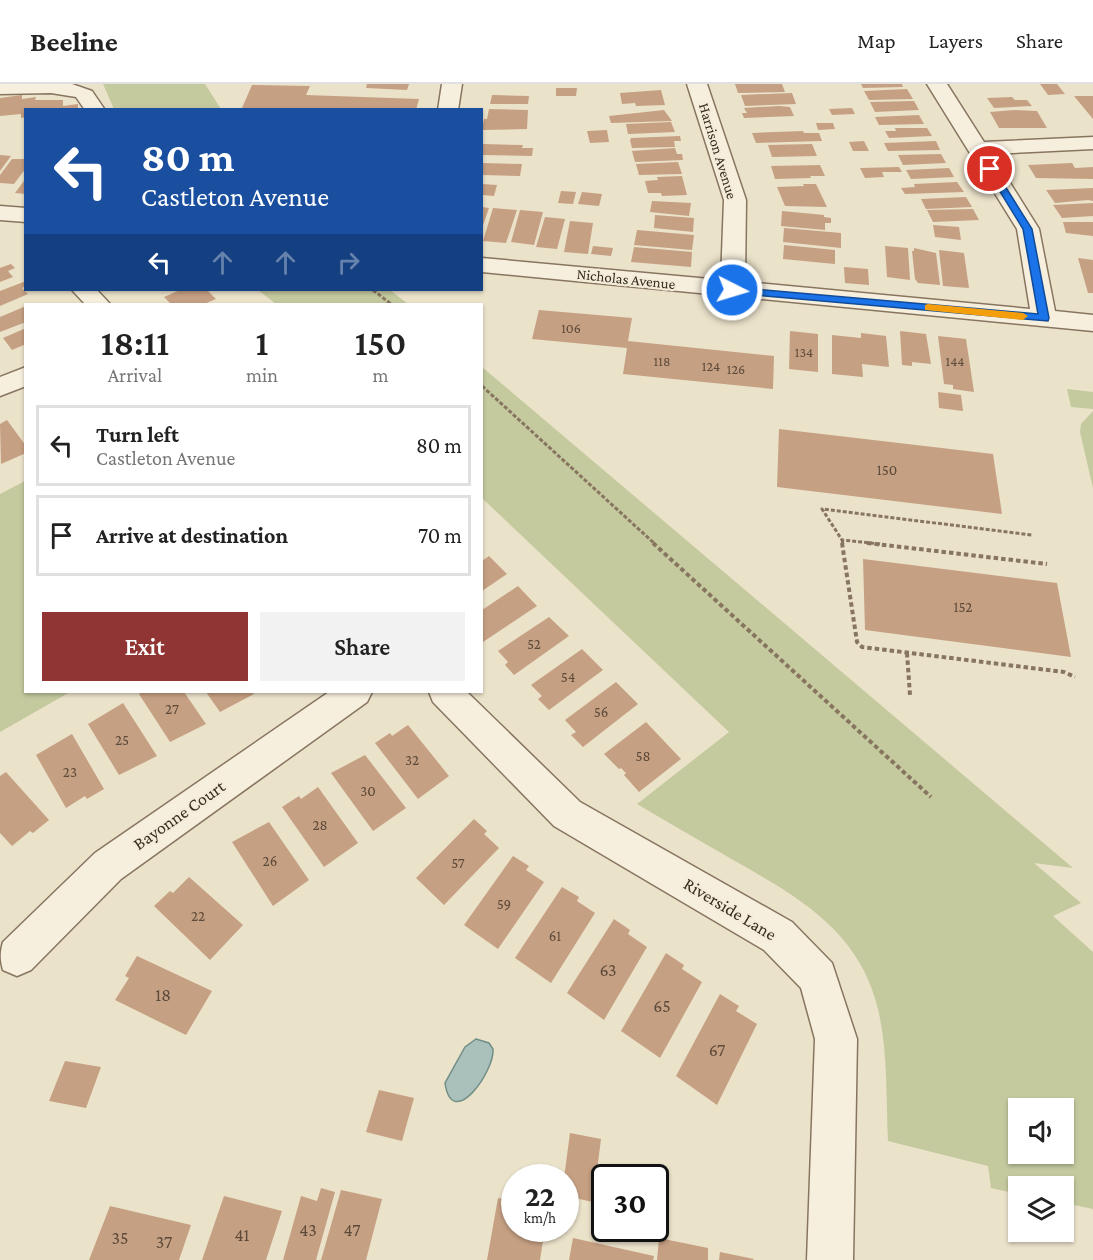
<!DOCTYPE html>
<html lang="en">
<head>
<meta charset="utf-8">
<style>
	:root { --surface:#fff; --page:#f2f2f2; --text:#222; --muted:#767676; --line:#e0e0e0; --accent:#913534 }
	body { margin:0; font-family:"Crimson Pro",serif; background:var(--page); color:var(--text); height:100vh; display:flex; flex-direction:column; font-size:22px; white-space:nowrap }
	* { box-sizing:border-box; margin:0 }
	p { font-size:20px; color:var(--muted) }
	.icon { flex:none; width:33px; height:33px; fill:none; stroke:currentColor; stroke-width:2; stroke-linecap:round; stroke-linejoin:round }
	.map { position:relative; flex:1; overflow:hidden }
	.side { position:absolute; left:24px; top:219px; width:459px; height:390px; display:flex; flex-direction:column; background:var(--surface); border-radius:0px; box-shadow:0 2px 4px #0004 }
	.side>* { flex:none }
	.banner { position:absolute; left:24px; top:24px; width:459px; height:183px; border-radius:0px; box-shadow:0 2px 4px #0004; background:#1a4fa0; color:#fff; overflow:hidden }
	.fabs { position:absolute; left:1008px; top:1014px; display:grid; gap:12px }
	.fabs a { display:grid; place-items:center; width:66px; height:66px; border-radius:0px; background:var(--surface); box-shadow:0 2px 4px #0004; font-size:30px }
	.speed { position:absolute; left:501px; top:1080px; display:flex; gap:12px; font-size:30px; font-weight:700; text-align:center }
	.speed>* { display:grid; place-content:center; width:78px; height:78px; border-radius:50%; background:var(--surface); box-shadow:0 2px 4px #0004; line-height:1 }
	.speed small { font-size:15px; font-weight:400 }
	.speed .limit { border:3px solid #111; border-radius:9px; background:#fff; color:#111 }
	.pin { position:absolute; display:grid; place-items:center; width:51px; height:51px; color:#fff; margin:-26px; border:3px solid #fff; border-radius:50%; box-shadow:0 2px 6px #0007 }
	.me { position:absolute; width:66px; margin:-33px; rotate:95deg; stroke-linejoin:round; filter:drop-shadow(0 0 4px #0008) }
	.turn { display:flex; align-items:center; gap:21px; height:126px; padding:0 18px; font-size:27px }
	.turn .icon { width:78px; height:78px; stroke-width:2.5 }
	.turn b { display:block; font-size:42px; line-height:51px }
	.lanes { display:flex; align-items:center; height:57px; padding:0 18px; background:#0003; justify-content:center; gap:30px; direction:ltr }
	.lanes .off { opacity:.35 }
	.eta { display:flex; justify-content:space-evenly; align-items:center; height:102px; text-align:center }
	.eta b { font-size:36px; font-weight:600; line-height:42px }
	.button { display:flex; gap:12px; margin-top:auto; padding:12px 18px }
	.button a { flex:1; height:69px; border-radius:0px; background:var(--accent); color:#fff; font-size:24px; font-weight:600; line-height:69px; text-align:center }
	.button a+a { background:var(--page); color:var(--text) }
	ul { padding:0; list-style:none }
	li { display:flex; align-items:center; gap:18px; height:81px; margin:0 12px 9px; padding:0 6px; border:3px solid var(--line); border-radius:0px }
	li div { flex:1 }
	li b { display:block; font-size:22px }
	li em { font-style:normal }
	header { display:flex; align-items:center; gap:36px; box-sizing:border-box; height:84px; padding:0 30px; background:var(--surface); border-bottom:2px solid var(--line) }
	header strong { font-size:28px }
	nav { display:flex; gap:33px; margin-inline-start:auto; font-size:21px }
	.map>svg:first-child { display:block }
	.green { fill:#c4c99e; fill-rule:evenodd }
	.water { fill:#aac0ba; stroke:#718e87; stroke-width:1.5 }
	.building { fill:#c6a083 }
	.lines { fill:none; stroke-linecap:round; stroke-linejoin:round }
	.street-casing { stroke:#877560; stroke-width:3 }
	.path-far1 { stroke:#877560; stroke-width:3; stroke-dasharray:4 2; stroke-linecap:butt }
	.path { stroke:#877560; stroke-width:4; stroke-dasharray:4.5 3; stroke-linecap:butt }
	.street { fill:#f7efdd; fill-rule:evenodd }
	.route { fill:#1a73e8; stroke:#114b97; stroke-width:1.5 }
	.slow { fill:#f59e0b }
	.labels { text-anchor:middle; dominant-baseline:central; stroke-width:4.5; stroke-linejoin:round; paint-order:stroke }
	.far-number-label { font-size:14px; fill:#5c4a3a }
	.far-street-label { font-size:15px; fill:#392d22; stroke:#f3ecd9 }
	.number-label { font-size:15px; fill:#5c4a3a }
	.street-label { font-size:18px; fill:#392d22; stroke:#f3ecd9 }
	.near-number-label { font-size:18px; fill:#5c4a3a }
</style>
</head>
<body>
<header>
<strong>Beeline</strong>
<nav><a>Map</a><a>Layers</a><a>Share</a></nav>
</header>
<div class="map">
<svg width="1093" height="1176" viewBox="0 0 1093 1176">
	<rect width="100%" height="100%" fill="#ebe2ca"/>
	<path class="green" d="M103,0h102l16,25h-107z
		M258,206h132l18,14h-132z
		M482,283l591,501 -39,-5 47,40 -28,13 40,36v257l-29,-6v-17h-46v8l-27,-6 -3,-22 -100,-25c-2,-44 0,-90 -10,-132 -19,-78 -78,-111 -143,-148 -33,-19 -66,-38 -98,-57l92,-72 -247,-234zM1064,1024v46h-46v-46z
		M1067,305l26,3v17l-22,-2z
		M1093,327v77l-13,-56 1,-8z
		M25,397l1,211h44l-70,40v-238z"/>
	<path class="water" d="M476,955l13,4 4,6c2,22 -41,83 -48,34l20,-36z"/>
	<path class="building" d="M367,0h42l-2,6 -41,-2z
		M735,0h47l3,8 -47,1z
		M861,0h41l1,3 -40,1z
		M1040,0h17l8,10 -17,1z
		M252,1l58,1 -4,9 113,4 -3,11 -174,-2z
		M556,4h21l-1,8h-20z
		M907,5l6,10 -44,1 -5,-9z
		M661,6l4,15 -29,1 -1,-3 -13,1 -2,-11z
		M792,9l4,11 -51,2 -4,-11z
		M22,11v4l14,-2 -1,3h28v6l15,-2v6h-52v7l-5,1v-4l-21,2v-18z
		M492,11l37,1 -1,8h-38z
		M1074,12h19v23z
		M1012,13l3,3h12l5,6 -38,2 -7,-10z
		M914,17l5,9 -44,2 -5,-10z
		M779,22l11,1 4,9 -50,2 -2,-5h5l-3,-5z
		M852,24l3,6 -23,1 -3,-6z
		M489,25l39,1 -1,19 -45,1 2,-11h3z
		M664,26l8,11 -61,2 -2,-7z
		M1014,26l23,1 10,17h-48l-9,-16z
		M919,31l5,9 -45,1 -4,-8z
		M671,38l4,10 -47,2 -2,-10z
		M816,39h17l2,6 -17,1z
		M895,44h32l5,8 -43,2 -4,-7h11z
		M607,46l2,12 -19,1 -3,-12z
		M803,47l1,2h15l3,8 -66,2 -4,-10z
		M680,52l1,5h-7l1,6 -43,1 -2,-8 1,-2z
		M864,57l5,10h-16l-4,-9z
		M936,57l4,9 -52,1 -4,-8z
		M483,60l40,1 -1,3h11l-1,8 -50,-1z
		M812,60l5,12 -45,1 -4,-12z
		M675,64l2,6h5l1,6 -48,2 -3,-11z
		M941,70l5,9 -43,2 -5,-10z
		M0,71l11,1 -11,15z
		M12,75h14v9l-12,16 -14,-1v-8z
		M678,78l4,12 -43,1 -3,-11z
		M482,79l40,1 -2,12 -38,-1z
		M1072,79l3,5 18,-1v12l-57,-1 -8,-13z
		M820,81l5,11h-15l1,2 -36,1 -4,-13z
		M899,83l3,5h-20l2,5 -19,1 -5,-10z
		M949,84l5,9 -43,2 -5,-9z
		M682,92l5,19 -25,1 -1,-3h-13l-3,-12 13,-1 -1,-3z
		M26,94v16l-11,-1z
		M957,98l7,10 -59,2 -4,-6 14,-1 -1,-3z
		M482,100l15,1 -3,11 -12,-1z
		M803,100h13l11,23 -42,-1 -8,-19 27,-1z
		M1093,104v13l-5,-1 -33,3 -9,-13z
		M561,107l15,1 -3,12 -15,-1z
		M582,108l20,2 -3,12 -21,-2z
		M966,113l6,10 -46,2 -5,-10z
		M652,117l39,2 -2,13 -39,-4z
		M1093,119v13l-31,2 -9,-13z
		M482,123l7,1 -7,20z
		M493,124l24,2 -11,33 -23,-2z
		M973,125l6,11 -46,2 -6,-12z
		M520,126l23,2 -9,33 -23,-3z
		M782,127l42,4v2l7,1v5h-6v7l-44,-4z
		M655,131l39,3 -1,14 -39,-4z
		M545,133l20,2 -8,30 -21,-2z
		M570,137l23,2 -5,31 -24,-2z
		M1063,138h30v14l-27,-3z
		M933,141l26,2 2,13 -26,-3z
		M784,144l57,5v15l-58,-6z
		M637,146l57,5 -2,15 -58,-5z
		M784,161l51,5v14l-52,-5z
		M593,162l20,2 -2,8 -20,-2z
		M885,162l23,2 2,32 -23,-3z
		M634,163l58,5 -1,15 -60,-5z
		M914,164l22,5 4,32 -22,-2 -3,-4 -3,-28h2z
		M939,166l25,3 5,35 -26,-2z
		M1078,174l15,2v33h-5z
		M11,180l4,4 -7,3 5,6 -13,5v-14z
		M844,183l24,2 1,16 -24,-2z
		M26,197v5l-4,2 6,6 -28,12v-15z
		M180,206h27l9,9 -12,5h-33l-7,-7z
		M26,222v16l-26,10v-15z
		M539,226l93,8 -4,23 146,15 -1,33 -150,-15 4,-26 -95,-9z
		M26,244v16l-14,6 -9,-12z
		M790,247l28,3v38l-29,-3z
		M900,247l26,3 5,30 -19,-2v4l-10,-1z
		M861,249l25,3 3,31 -27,-3 1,13 -31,-3v-39l29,3z
		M938,252l28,3 8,53 -21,-3v-4l-9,-1z
		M938,308l23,3 2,16 -24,-3z
		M7,336l19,26v7l-25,11 -1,-40z
		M779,345l214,25 9,60 -225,-27z
		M489,472l18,18 -25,17v-30z
		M863,475l194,24 14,74 -206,-27z
		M518,502l19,20 -54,36 -1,-32z
		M549,533l20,19 -55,39 -9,-10 3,-3 -10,-11z
		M582,565l21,21 -54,40 -11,-11 4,-3 -11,-11z
		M616,598l22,22 -55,43 -12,-12 5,-3 -11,-12z
		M142,608h42l22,32 -36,18 -31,-48z
		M206,608h46l2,2 -34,18z
		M123,619l34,53 -38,19 -31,-51z
		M646,638l35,37 -42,33 -15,-17 2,-2 -5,-5 -2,1 -15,-15z
		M408,641l41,51 -31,23 -43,-56 15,-10 2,3z
		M72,650l32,55 -17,10 -2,-3 -19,12 -30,-53z
		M365,671l41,53 -33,23 -42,-58z
		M6,688l43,48 -16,13 -3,-2 -18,15 -12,-13v-57z
		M318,703l40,56 -34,24 -42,-60 17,-11 2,3z
		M474,735l13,12 -3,3 15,14 -55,57 -28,-27z
		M269,738l40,58 -36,26 -41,-64z
		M513,772l16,10 -3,4 18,12 -46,67 -34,-24z
		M189,793l54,48 -33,35 -56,-54 16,-15 3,2z
		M562,803l17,10 -2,4 18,12 -44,70 -36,-25z
		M614,835l16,11 -2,4 19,13 -43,73 -37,-27z
		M666,869l18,12 -2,4 20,13 -42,76 -39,-27z
		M137,872l75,35 -26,44 -71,-35 14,-22 -4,-2z
		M720,910l19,12 -3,5 21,13 -40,81 -41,-29z
		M65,977l36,6 -15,41 -37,-7z
		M379,1006l35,8 -12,43 -36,-9z
		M570,1049l31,6 -8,63 -27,-6 -2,-18z
		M321,1104l14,4 -19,68h-33l18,-64 16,5z
		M341,1106l41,9 -16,61h-45z
		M224,1112l58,15 -16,49h-64z
		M498,1114l16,3v27h31l-5,32h-53z
		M110,1122l81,19 -12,35h-90z
		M573,1154l81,18 -1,4h-84z
		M659,1154l49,10v12h-51z
		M720,1168l34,7 -1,1h-34z"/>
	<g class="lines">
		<defs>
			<path id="street" d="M0,0h72l20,7 13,19h-20l-9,-13 -25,-4 -51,1z
				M442,0h20l-4,26h-20z
				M687,0h20l39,116 -1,82 285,27 -13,-80 -90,-145h20l37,58 109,-5v12l-101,5 47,75 16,82 38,4v16l-611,-59v-14l239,22 3,-80z
				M0,122l26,2v14l-26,-2z
				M72,206h25l13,14h-25z
				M26,283v19l-26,10v-19z
				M329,608h43l-5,10 -246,177 -90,91 -14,6 -14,-6c-3,-10 -3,-18 0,-28l92,-89z
				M429,608h38l113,110 212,120 40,41 25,76 -4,221h-46l8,-221 -14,-51 -37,-38 -210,-124 -121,-124z"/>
		</defs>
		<use href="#street" class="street-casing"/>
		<path class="path-far1" d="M373,206l18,14
			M482,302l173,158
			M842,456l1,4
			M880,460l-38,-4 -20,-31 210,26"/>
		<path class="path" d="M653,459l278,254
			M842,459l15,99 5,5 202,25 11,5
			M867,459l180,21
			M907,569l3,42"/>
		<use href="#street" class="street"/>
	</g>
	<path class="route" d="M987,83h6l39,62 17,89 -1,3 -316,-28 -5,-3 5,-3 306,27 -15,-85 -37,-60z"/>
	<path class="slow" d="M928,220l95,9 5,3 -5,4 -98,-10v-5z"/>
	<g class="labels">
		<g class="far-number-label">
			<text x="571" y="244">106</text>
			<text x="804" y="268">134</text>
			<text x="662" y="277">118</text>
			<text x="955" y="277">144</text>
			<text x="711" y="282">124</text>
			<text x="736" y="285">126</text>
		</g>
		<g class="far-street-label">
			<text transform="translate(718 67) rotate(73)">Harrison Avenue</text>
			<text transform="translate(626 195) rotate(6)">Nicholas Avenue</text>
		</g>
		<g class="number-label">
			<text x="887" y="386">150</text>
			<text x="963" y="523">152</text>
			<text x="534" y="560">52</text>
			<text x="568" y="593">54</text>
			<text x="172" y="625">27</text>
			<text x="601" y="628">56</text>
			<text x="122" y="656">25</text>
			<text x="643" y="672">58</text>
			<text x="412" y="676">32</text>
			<text x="70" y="688">23</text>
			<text x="368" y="707">30</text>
			<text x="320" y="741">28</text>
			<text x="270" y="777">26</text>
			<text x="458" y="779">57</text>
			<text x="504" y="820">59</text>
			<text x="198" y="832">22</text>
			<text x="555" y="852">61</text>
		</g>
		<g class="street-label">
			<text transform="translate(179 731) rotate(-35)">Bayonne Court</text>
			<text transform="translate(730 825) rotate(31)">Riverside Lane</text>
		</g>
		<g class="near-number-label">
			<text x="608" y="886">63</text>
			<text x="163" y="911">18</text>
			<text x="662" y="922">65</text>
			<text x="717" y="966">67</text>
			<text x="308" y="1146">43</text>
			<text x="352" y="1146">47</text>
			<text x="242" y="1151">41</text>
			<text x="120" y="1154">35</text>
			<text x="164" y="1158">37</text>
		</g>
	</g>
</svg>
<div class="fabs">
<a><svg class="icon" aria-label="sound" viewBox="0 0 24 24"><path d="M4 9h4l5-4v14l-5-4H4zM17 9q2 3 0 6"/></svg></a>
<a><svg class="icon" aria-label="layers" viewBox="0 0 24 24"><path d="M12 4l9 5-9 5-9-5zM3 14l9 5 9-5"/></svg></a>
</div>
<div class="speed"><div>22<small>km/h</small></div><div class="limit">30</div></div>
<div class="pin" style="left:990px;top:85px;background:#d93025"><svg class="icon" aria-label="arrive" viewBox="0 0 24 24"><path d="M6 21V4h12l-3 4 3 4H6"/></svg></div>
<svg class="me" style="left:732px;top:206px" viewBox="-20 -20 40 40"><circle r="17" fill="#1a73e8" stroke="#fff" stroke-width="3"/><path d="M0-11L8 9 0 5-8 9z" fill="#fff"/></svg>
<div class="banner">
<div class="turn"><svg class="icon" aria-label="left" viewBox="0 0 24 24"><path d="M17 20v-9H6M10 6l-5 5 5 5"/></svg><div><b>80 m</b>Castleton Avenue</div></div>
<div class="lanes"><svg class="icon" aria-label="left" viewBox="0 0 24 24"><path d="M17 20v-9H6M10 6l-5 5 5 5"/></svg><svg class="icon off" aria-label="ahead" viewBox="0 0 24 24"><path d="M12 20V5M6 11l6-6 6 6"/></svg><svg class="icon off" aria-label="ahead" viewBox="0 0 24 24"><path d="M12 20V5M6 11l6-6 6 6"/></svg><svg class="icon off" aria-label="right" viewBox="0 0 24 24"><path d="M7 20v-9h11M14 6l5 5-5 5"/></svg></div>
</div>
<section class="side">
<div class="eta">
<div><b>18:11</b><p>Arrival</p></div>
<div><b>1</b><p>min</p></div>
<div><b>150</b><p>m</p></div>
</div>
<ul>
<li><svg class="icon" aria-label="left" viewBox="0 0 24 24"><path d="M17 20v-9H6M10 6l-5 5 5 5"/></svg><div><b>Turn left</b><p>Castleton Avenue</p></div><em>80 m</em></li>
<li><svg class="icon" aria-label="arrive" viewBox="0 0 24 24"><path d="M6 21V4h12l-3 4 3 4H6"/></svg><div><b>Arrive at destination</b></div><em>70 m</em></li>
</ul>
<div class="button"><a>Exit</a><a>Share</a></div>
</section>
</div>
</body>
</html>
